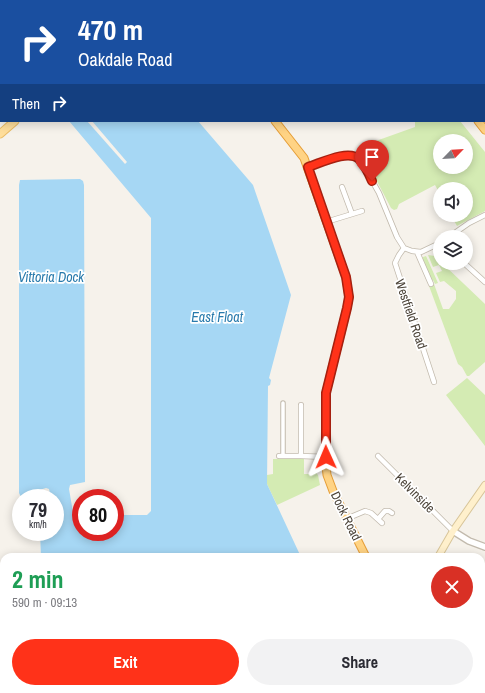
<!DOCTYPE html>
<html lang="en">
<head>
<meta charset="utf-8">
<style>
	:root { --surface:#fff; --page:#f2f2f3; --text:#2b2b33; --muted:#7c7c81; --accent:#ff3219 }
	body { margin:0; font-family:"Archivo Narrow",sans-serif; background:var(--page); color:var(--text); height:100vh; display:flex; flex-direction:column; font-size:15px; white-space:nowrap }
	* { box-sizing:border-box; margin:0 }
	p { font-size:13px; color:var(--muted) }
	.icon { flex:none; width:22px; height:22px; fill:none; stroke:currentColor; stroke-width:2; stroke-linecap:round; stroke-linejoin:round }
	.map { position:relative; flex:1; overflow:hidden }
	.drawer { position:absolute; left:0px; top:553px; width:485px; height:140px; display:flex; flex-direction:column; background:var(--surface); border-radius:12px 12px 0 0; box-shadow:0 2px 10px #0003 }
	.drawer>* { flex:none }
	.banner { position:absolute; left:0px; top:0px; width:485px; height:122px; box-shadow:0 2px 10px #0003; background:#1a4fa0; color:#fff; overflow:hidden }
	.needle { width:26px; rotate:65deg }
	.tools { position:absolute; left:433px; top:134px; display:grid; gap:8px }
	.tools a { display:grid; place-items:center; width:40px; height:40px; border-radius:50%; background:var(--surface); box-shadow:0 2px 10px #0003; font-size:20px }
	.speed { position:absolute; left:12px; top:489px; display:flex; gap:8px; font-size:20px; font-weight:700; text-align:center }
	.speed>* { display:grid; place-content:center; width:52px; height:52px; border-radius:50%; background:var(--surface); box-shadow:0 2px 10px #0003; line-height:1 }
	.speed small { font-size:10px; font-weight:400 }
	.speed .limit { border:6px solid #d22; background:#fff; color:#111 }
	.pin { position:absolute; display:grid; place-items:center; width:34px; height:34px; color:#fff; margin:-41px -17px; border-radius:50% 50% 50% 0; rotate:-45deg; box-shadow:0 0 4px #0007 }
	.pin .icon { rotate:45deg }
	.me { position:absolute; width:44px; margin:-22px; rotate:359deg; stroke-linejoin:round; filter:drop-shadow(0 0 3px #0008) }
	.turn { display:flex; align-items:center; gap:14px; height:84px; padding:0 12px; font-size:18px }
	.turn .icon { width:52px; height:52px; stroke-width:2.5 }
	.turn b { display:block; font-size:28px; line-height:34px }
	.then { display:flex; align-items:center; height:38px; padding:0 12px; background:#0003; gap:8px; font-size:15px }
	.round { display:grid; place-items:center; flex:none; width:42px; height:42px; border-radius:21px; background:var(--page) }
	.head { display:flex; align-items:center; justify-content:space-between; height:68px; padding:0 12px }
	h1 { font-size:24px; font-weight:700; line-height:30px; color:#1e9e55 }
	.cta { display:flex; gap:8px; margin-top:auto; padding:8px 12px }
	.cta a { flex:1; height:46px; border-radius:24px; background:var(--accent); color:#fff; font-size:16px; font-weight:700; line-height:46px; text-align:center }
	.cta a+a { background:var(--page); color:var(--text) }
	.map>svg:first-child { display:block }
	.green { fill:#d4ebb3; fill-rule:evenodd }
	.water { fill:#a6d7f4 }
	.pier { fill:#f6f2eb }
	.lines { fill:none; stroke-linecap:round; stroke-linejoin:round }
	.pedestrian-casing { stroke:#c2baad; stroke-width:5.5 }
	.minor-casing { stroke:#c2baad; stroke-width:6 }
	.tertiary-casing { stroke:#c2baad; stroke-width:8 }
	.secondary-casing { stroke:#d8c599; stroke-width:8 }
	.primary-casing { stroke:#eabc65; stroke-width:9 }
	.trunk-casing { stroke:#e59d36; stroke-width:9 }
	.pedestrian { stroke:#fff; stroke-width:3.5 }
	.minor { stroke:#fff; stroke-width:4.5 }
	.tertiary { stroke:#fff; stroke-width:5.5 }
	.secondary { stroke:#fff0cc; stroke-width:6 }
	.primary { stroke:#ffde9b; stroke-width:7 }
	.trunk { stroke:#ffd384; stroke-width:7 }
	.route-casing { stroke:#a62010; stroke-width:10 }
	.route { stroke:#ff3219; stroke-width:7 }
	.labels { text-anchor:middle; dominant-baseline:central; stroke-width:3.5; stroke-linejoin:round; paint-order:stroke }
	.street-label { font-size:13px; fill:#4b4338; stroke:#fff }
	.water-label { font-size:14px; font-style:italic; fill:#287aac; stroke:#fff }
</style>
</head>
<body>
<div class="map">
<svg width="485" height="693" viewBox="0 0 485 693">
	<rect width="100%" height="100%" fill="#f6f2eb"/>
	<path class="green" d="M415,121h45l25,31v59l-28,15 -6,-11h15v-26h-26v5l-5,-9 -36,19 -2,5 -3,1 -3,-2 -32,-61 56,-20zM440,141h26v26h-26z
		M428,255l7,1 5,5v2h2l43,41v58l-16,14h-2l-5,-9 -4,-3 -29,-78 5,-2 9,25h6l7,-10v-8l-12,-10 -4,1 -4,-9 6,-2 -3,-6 -6,2z
		M426,256l12,27 -3,1 -2,-4h-2l-9,-21 1,-2z
		M467,378l18,17v51l-39,-51z
		M273,459h31v15h11l1,-15 1,15 1,1 2,10 -43,20 -10,-21v-9l6,-1z"/>
	<path class="water" d="M0,0h95l1,1h-95v32z
		M69,121h129l55,64 38,110 -22,83 2,2 -1,5 -2,1 -1,98 34,73h-260l-1,-25h15v-34h-4l-2,-9 -3,-1 -10,3 -3,6h-12l-2,-4v-308l1,-5 60,-1 3,2 1,4 1,297 -15,3 -1,4 4,23 2,3h6v17h34v-17h32l4,-4v-293z
		M12,689h119l-8,4h-111z
		M281,689h138l4,4h-140z"/>
	<path class="pier" d="M87,121h5l35,41 -2,2z"/>
	<g class="lines">
		<defs>
			<path id="pedestrian" d="M283,456v-53"/>
			<path id="minor" d="M468,0l1,1
				M484,22l1,2
				M308,167l38,-12 10,2 6,6 17,30 18,44 7,11 8,3 9,1 19,-9
				M342,187l10,27
				M326,222l36,-11
				M449,237l20,-14 16,-8
				M404,248l-5,7 -4,8 39,119
				M417,252l14,32
				M464,263l21,19
				M279,456h22v-51
				M301,456l25,1
				M378,456l75,75
				M346,519l19,-8 6,2 11,10
				M378,519l7,-8h4l3,2
				M268,693l1,-4"/>
			<path id="tertiary" d="M453,531l16,10 16,6"/>
			<path id="secondary" d="M438,557l15,-26 32,-46"/>
			<path id="primary" d="M177,0v1
				M152,1l1,-1
				M160,1l2,-1
				M0,134l15,-13
				M481,631h4"/>
			<path id="trunk" d="M172,0l1,1
				M400,0v1
				M412,0l1,1
				M484,101l1,1
				M275,121l29,37 42,119 3,20 -2,11 -21,85v72l1,10 6,16 33,66
				M478,121l7,9
				M253,689l4,4
				M240,693l4,-4"/>
		</defs>
		<use href="#pedestrian" class="pedestrian-casing"/>
		<use href="#minor" class="minor-casing"/>
		<use href="#tertiary" class="tertiary-casing"/>
		<use href="#secondary" class="secondary-casing"/>
		<use href="#primary" class="primary-casing"/>
		<use href="#trunk" class="trunk-casing"/>
		<use href="#pedestrian" class="pedestrian"/>
		<use href="#minor" class="minor"/>
		<use href="#tertiary" class="tertiary"/>
		<use href="#secondary" class="secondary"/>
		<use href="#primary" class="primary"/>
		<use href="#trunk" class="trunk"/>
	</g>
	<g class="lines">
		<defs>
			<path id="route" d="M326,457v-64l21,-85 2,-11 -3,-20 -38,-110c13,-4 40,-18 51,-8 6,6 10,15 13,22"/>
		</defs>
		<use href="#route" class="route-casing"/>
		<use href="#route" class="route"/>
	</g>
	<g class="labels">
		<g class="street-label">
			<text transform="translate(411 314) rotate(71)">Westfield Road</text>
			<text transform="translate(415 493) rotate(45)">Kelvinside</text>
			<text transform="translate(346 516) rotate(64)">Dock Road</text>
		</g>
		<g class="water-label">
			<text x="51" y="277">Vittoria Dock</text>
			<text x="217" y="317">East Float</text>
		</g>
	</g>
</svg>
<div class="tools">
<a><svg class="needle" viewBox="-14 -14 28 28"><path d="M0-13l5 13h-10z" fill="#e53935"/><path d="M0 13l5-13h-10z" fill="#7c7c81"/></svg></a>
<a><svg class="icon" aria-label="sound" viewBox="0 0 24 24"><path d="M4 9h4l5-4v14l-5-4H4zM17 9q2 3 0 6"/></svg></a>
<a><svg class="icon" aria-label="layers" viewBox="0 0 24 24"><path d="M12 4l9 5-9 5-9-5zM3 14l9 5 9-5"/></svg></a>
</div>
<div class="speed"><div>79<small>km/h</small></div><div class="limit">80</div></div>
<div class="pin" style="left:372px;top:181px;background:#d93025"><svg class="icon" aria-label="arrive" viewBox="0 0 24 24"><path d="M6 21V4h12l-3 4 3 4H6"/></svg></div>
<svg class="me" style="left:326px;top:457px" viewBox="-20 -20 40 40"><path d="M0-17L14 15 0 8-14 15z" fill="#ff3219" stroke="#fff" stroke-width="4"/></svg>
<div class="banner">
<div class="turn"><svg class="icon" aria-label="right" viewBox="0 0 24 24"><path d="M7 20v-9h11M14 6l5 5-5 5"/></svg><div><b>470 m</b>Oakdale Road</div></div>
<div class="then">Then<svg class="icon" aria-label="right" viewBox="0 0 24 24"><path d="M7 20v-9h11M14 6l5 5-5 5"/></svg></div>
</div>
<section class="drawer">
<div class="head"><div><h1>2 min</h1><p>590 m · 09:13</p></div><a class="round" style="background:#d93025;color:#fff"><svg class="icon" aria-label="close" viewBox="0 0 24 24"><path d="M6 6l12 12M18 6L6 18"/></svg></a></div>
<div class="cta"><a>Exit</a><a>Share</a></div>
</section>
</div>
</body>
</html>
